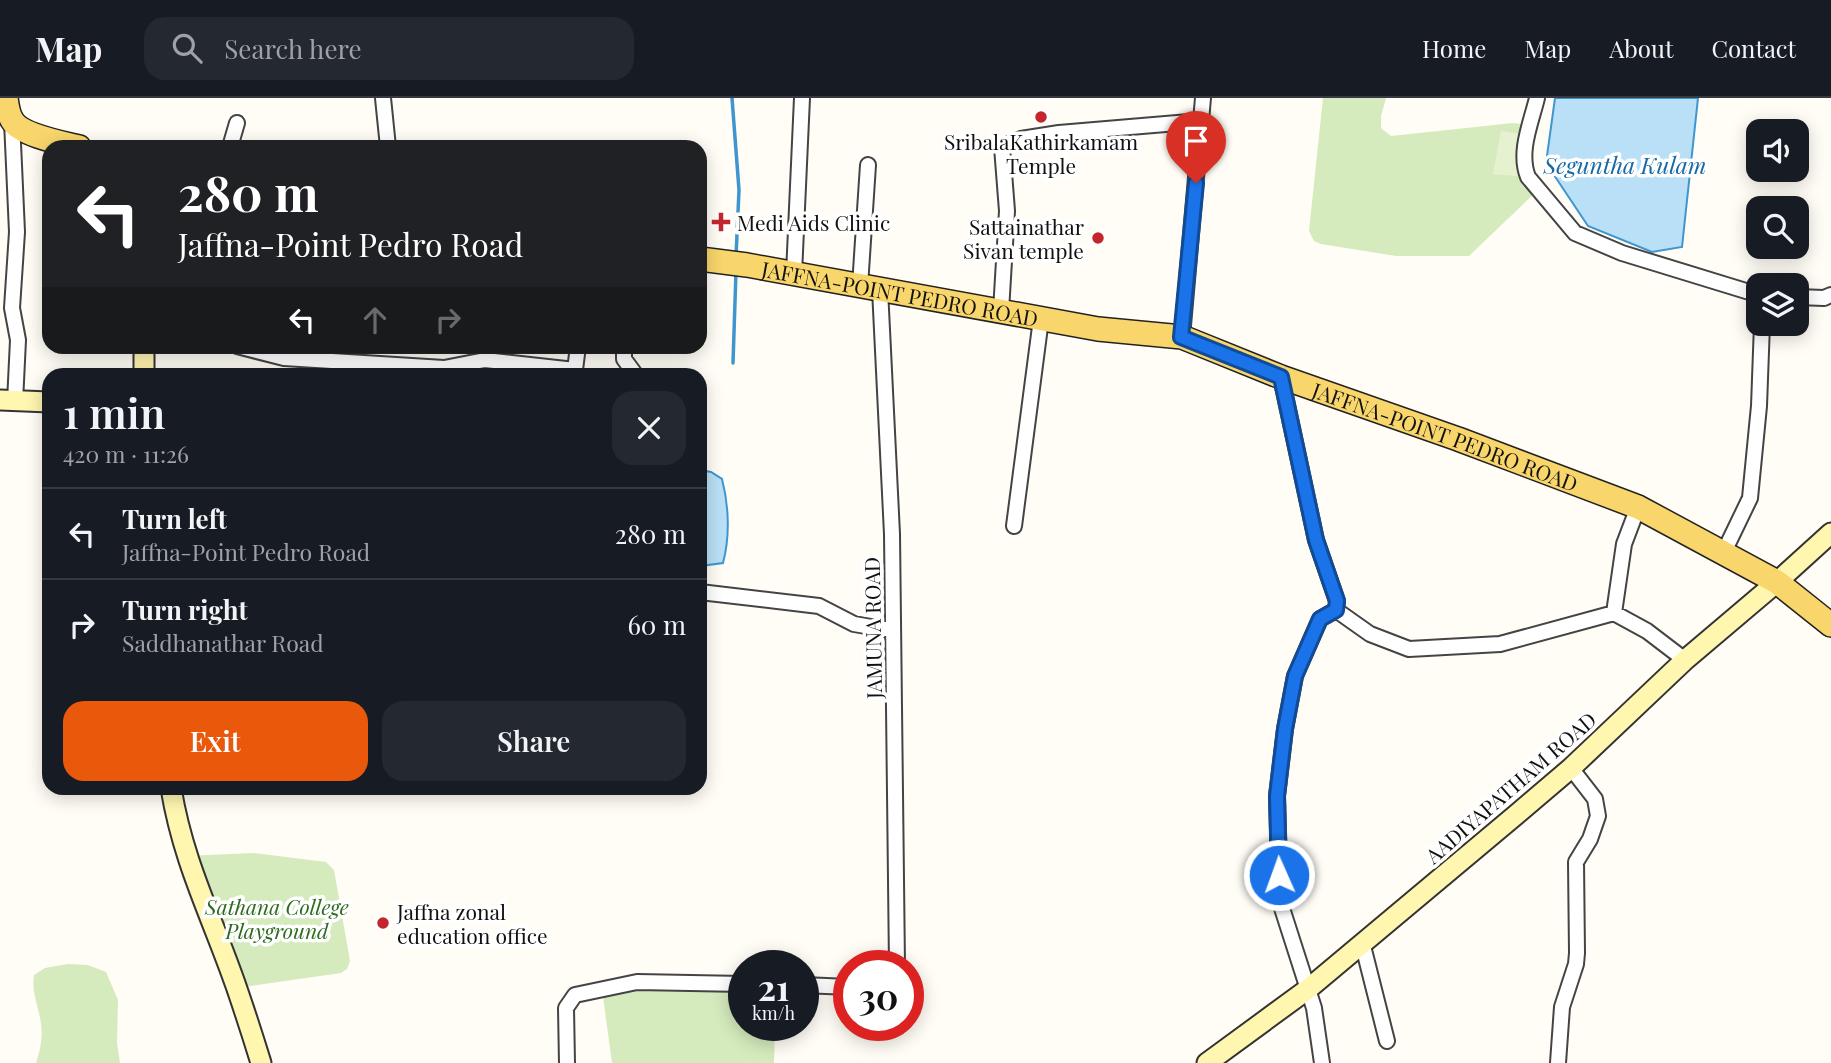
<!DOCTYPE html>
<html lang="en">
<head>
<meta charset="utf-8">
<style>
	:root { --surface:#171b24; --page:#242831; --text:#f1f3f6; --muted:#9ea1a6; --line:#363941; --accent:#ea580c }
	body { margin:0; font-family:"Playfair Display",serif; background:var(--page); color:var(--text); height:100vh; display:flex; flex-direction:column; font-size:26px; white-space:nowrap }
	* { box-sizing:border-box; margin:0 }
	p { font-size:23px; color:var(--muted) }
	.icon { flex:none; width:38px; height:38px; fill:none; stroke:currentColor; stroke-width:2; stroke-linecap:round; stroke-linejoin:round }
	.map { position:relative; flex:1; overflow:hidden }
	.sheet { position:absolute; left:42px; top:270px; width:665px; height:427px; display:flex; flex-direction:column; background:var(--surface); border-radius:21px; box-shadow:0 4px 18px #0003 }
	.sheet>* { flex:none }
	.guide { position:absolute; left:42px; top:42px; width:665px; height:214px; border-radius:21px; box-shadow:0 4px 18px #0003; background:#202124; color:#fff; overflow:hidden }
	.fabs { position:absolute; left:1746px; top:21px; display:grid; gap:14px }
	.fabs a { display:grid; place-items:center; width:63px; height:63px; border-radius:14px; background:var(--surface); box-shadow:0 4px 18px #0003; font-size:35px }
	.speed { position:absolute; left:728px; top:852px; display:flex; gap:14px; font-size:35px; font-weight:700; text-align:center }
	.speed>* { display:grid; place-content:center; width:91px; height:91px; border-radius:50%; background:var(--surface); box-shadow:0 4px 18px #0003; line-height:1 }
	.speed small { font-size:18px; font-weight:400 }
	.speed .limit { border:10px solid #d22; background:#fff; color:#111 }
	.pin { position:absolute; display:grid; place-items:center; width:60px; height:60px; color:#fff; margin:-72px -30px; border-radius:50% 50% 50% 0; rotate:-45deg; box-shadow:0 0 7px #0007 }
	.pin .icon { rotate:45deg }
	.me { position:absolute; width:77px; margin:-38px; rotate:358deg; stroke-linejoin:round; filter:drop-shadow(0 0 5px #0008) }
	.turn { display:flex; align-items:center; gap:24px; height:147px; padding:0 21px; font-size:32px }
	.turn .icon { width:91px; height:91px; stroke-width:2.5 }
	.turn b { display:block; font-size:49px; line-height:60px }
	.lanes { display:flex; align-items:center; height:66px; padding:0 21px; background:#0003; justify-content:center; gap:35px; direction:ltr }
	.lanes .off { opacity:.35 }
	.round { display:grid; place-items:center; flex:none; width:74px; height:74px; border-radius:21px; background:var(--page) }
	.headline { display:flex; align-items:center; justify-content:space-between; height:119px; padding:0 21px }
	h1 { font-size:42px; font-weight:600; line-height:52px }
	.primary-button { display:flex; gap:14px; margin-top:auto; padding:14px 21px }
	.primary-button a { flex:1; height:80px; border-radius:21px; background:var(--accent); color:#fff; font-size:28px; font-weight:600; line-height:80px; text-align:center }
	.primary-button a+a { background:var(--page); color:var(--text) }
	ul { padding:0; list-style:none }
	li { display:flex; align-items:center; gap:21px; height:91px; padding:0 21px; border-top:2px solid var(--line) }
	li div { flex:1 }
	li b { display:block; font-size:26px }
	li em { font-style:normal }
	header { display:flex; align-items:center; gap:42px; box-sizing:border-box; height:98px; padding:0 35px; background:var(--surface); border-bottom:2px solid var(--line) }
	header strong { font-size:33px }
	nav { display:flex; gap:38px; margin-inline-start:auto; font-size:24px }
	.search { width:490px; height:63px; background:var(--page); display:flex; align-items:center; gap:18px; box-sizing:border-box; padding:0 24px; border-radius:21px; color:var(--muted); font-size:26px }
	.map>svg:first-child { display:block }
	.green { fill:#d5ebbd }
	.pitch { fill:#e6f2cf }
	.water { fill:#b9e0f7; stroke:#3f96cf; stroke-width:2 }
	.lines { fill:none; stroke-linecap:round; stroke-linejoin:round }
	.stream { stroke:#3f96cf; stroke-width:3.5 }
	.street-casing { stroke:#444; stroke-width:18 }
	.secondary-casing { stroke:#333; stroke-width:23 }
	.primary-casing { stroke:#222; stroke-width:26 }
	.street { stroke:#fff; stroke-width:14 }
	.secondary { stroke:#fff6b0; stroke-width:19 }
	.primary { stroke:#f9d66b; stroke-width:23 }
	.route-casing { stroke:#114b97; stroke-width:18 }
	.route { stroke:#1a73e8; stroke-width:12 }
	.poi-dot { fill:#c4262e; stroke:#fff; stroke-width:2.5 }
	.labels { text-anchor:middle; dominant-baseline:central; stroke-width:7; stroke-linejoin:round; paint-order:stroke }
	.poi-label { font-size:21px; fill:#111; stroke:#fff; text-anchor:start }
	.street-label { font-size:21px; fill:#111; stroke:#fff }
	.park-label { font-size:21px; font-style:italic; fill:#2f6b1f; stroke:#fff }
	.water-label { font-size:23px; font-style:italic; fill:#1768a6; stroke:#fff }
</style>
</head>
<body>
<header>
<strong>Map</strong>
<div class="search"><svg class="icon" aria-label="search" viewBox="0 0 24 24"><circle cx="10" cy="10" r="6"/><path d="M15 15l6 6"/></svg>Search here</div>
<nav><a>Home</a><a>Map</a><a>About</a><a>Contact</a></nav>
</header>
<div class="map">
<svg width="1831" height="965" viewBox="0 0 1831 965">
	<rect width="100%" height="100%" fill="#fffdf5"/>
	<path class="green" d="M1323,0h63l-5,18v12l10,8 122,-13 18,2 -37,48 34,4 11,12 -70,67h-73l-75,-12 -7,-3 -5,-10z
		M254,755l72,9 8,8 16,91 -3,8 -6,4 -98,14 -57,-131z
		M68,866l20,1 18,7 12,28 -1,43 3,20h-84c4,-12 7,-26 5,-39 -2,-17 -10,-31 -7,-49l11,-7z
		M744,886v42h31l-1,37h-162l-10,-74z"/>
	<path class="pitch" d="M1501,33l26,4 1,42 -35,-3z"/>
	<path class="water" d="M1555,0h143l-16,149 -30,5 -64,-26 -42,-63z
		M700,372l11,2 11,7c7,27 8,58 1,84l-23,3z"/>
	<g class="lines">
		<path class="stream" d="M732,0l7,92 -3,67
			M733,265l3,-92"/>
		<defs>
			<path id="street" d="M383,0l5,49
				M1537,0c-6,25 -19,54 -9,79l47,56 47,20 137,42
				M12,23l5,111 -5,76 6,32 -3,62
				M230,49l7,-24
				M794,176l8,-176
				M860,188l8,-121
				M880,191l12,245 5,432
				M1797,199l27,1 7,-3
				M1001,213l6,-100 -5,-64 19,-8 38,-6 142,-12
				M1182,239l21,-239
				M237,248l47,12 160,10 41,-8 90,10 3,-24
				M624,248v13l11,15
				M1281,279l35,163 21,61 -1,9 -16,9 -25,57 -10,53 -8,67 3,106 34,106 8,55
				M1014,428l27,-207
				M1723,456l27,-56 9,-92 3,-82
				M700,494l119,14 35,18 29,5 10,-1
				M1336,512l34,24 39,15 91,-5 114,-31 33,18 38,29
				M1614,515l10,-69 14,-37
				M1362,844l25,99
				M803,887l46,2
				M567,965l-1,-55 9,-13 62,-13 107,2
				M1558,965l4,-56 14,-43 1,-11 -1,-91 14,-23 8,-23 -3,-17 -24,-31"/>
			<path id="secondary" d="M144,248v28
				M0,302l49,2
				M171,690c12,74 41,129 65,198 9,26 17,51 25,77
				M1207,965l101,-74 209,-175 54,-46 114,-108 92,-78 54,-49"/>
			<g id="primary">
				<path d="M6,0c1,7 2,16 6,22 8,15 50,23 67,27"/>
				<path id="s1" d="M700,161l47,6 351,64 84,8 99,40 177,62 180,68 139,75 54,43"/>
			</g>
		</defs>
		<use href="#street" class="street-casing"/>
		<use href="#secondary" class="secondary-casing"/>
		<use href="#primary" class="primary-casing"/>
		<use href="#street" class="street"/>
		<use href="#secondary" class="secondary"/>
		<use href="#primary" class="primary"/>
	</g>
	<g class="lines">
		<defs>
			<path id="route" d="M1196,85l-15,154 100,40 35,163 21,61 -1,9 -16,9 -25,57 -10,53 -8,67 2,79"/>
		</defs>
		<use href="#route" class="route-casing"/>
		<use href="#route" class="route"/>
	</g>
	<g class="poi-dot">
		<circle cx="1041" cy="19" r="7"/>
		<path d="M717.5 113.5h7v7h7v7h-7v7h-7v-7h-7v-7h7z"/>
		<circle cx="1098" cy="140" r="7"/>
		<circle cx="383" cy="825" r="7"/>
	</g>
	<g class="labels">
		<g class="poi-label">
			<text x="1041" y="43" text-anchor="middle">SribalaKathirkamam<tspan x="1041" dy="24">Temple</tspan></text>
			<text x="737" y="124">Medi Aids Clinic</text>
			<text x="1084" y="128" text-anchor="end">Sattainathar<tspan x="1084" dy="24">Sivan temple</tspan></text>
			<text x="397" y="813">Jaffna zonal<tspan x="397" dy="24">education office</tspan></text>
		</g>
		<g class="street-label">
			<text stroke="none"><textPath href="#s1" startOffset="203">JAFFNA-POINT PEDRO ROAD</textPath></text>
			<text stroke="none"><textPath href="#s1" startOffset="770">JAFFNA-POINT PEDRO ROAD</textPath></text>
			<text transform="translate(872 530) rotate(-91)">JAMUNA ROAD</text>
			<text transform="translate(1510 689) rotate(-41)">AADIYAPATHAM ROAD</text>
		</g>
		<g class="park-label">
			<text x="277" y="808">Sathana College<tspan x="277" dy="24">Playground</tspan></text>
		</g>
		<g class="water-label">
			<text x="1625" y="66">Seguntha Kulam</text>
		</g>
	</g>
</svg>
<div class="fabs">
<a><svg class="icon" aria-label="sound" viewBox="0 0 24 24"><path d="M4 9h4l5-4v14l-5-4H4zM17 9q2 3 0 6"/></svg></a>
<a><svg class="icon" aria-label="search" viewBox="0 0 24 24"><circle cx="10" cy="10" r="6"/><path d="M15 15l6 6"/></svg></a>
<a><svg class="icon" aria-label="layers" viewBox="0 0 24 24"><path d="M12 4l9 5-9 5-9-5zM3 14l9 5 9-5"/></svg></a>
</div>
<div class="speed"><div>21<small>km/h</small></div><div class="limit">30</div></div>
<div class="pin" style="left:1196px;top:85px;background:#d93025"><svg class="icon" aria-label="arrive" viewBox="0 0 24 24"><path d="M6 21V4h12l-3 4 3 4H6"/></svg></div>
<svg class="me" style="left:1279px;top:777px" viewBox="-20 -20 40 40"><circle r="17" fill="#1a73e8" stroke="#fff" stroke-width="3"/><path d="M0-11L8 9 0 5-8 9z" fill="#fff"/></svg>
<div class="guide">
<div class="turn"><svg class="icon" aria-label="left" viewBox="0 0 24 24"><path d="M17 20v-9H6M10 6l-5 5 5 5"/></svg><div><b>280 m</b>Jaffna-Point Pedro Road</div></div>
<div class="lanes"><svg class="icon" aria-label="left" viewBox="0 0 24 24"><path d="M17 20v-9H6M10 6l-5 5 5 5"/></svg><svg class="icon off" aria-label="ahead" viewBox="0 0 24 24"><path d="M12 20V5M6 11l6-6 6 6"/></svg><svg class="icon off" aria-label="right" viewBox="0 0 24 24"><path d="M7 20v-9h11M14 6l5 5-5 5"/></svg></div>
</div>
<section class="sheet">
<div class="headline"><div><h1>1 min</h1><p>420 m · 11:26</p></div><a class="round"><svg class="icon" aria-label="close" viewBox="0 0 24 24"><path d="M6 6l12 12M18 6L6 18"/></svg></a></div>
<ul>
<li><svg class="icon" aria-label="left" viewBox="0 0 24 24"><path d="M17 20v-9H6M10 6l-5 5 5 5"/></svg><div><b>Turn left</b><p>Jaffna-Point Pedro Road</p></div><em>280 m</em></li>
<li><svg class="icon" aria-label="right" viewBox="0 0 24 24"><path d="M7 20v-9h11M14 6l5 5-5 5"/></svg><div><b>Turn right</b><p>Saddhanathar Road</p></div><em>60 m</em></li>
</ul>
<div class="primary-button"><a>Exit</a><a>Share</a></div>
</section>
</div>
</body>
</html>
